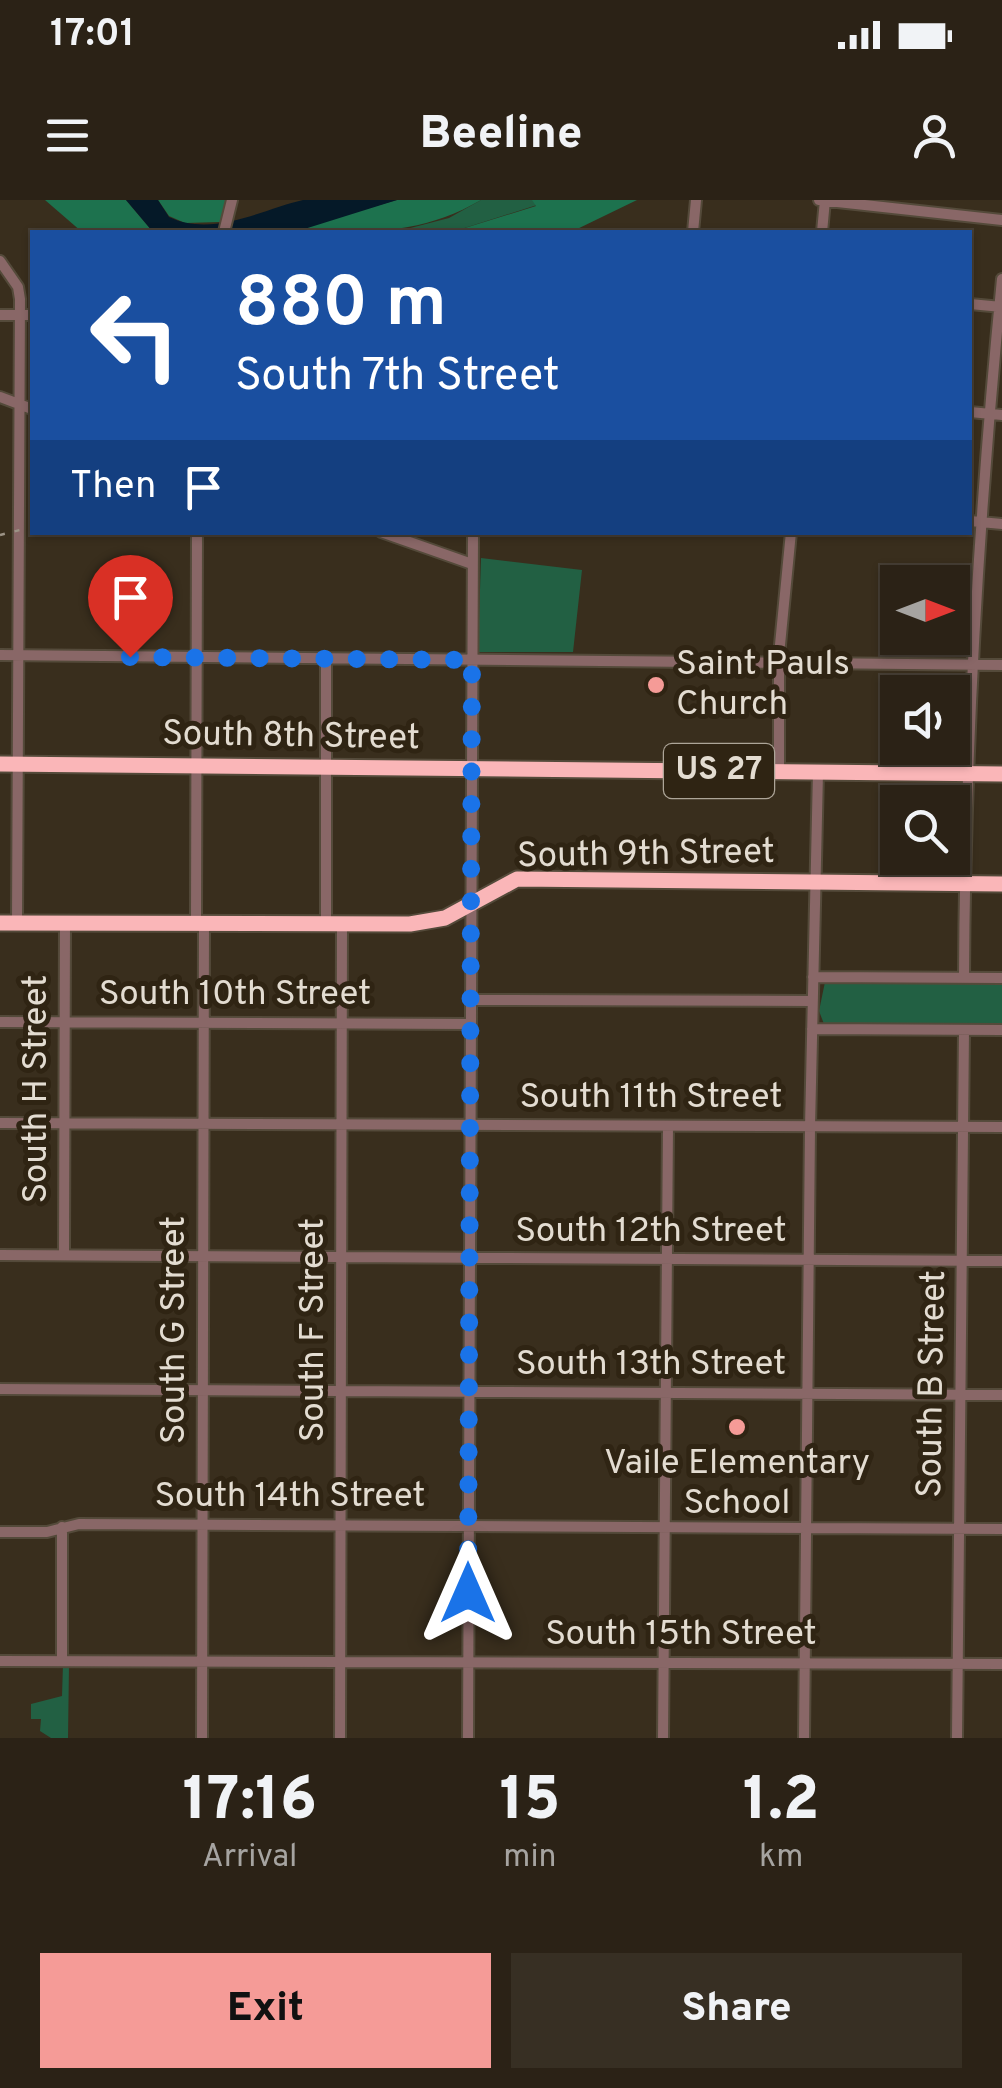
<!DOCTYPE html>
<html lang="en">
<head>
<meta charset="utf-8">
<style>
	:root { --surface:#2b2216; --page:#372f23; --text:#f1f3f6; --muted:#a6a4a1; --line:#473f35; --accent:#f59b97 }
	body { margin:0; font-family:Overpass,sans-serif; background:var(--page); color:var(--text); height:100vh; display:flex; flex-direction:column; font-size:38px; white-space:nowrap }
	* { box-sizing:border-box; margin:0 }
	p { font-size:32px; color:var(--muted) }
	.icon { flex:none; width:55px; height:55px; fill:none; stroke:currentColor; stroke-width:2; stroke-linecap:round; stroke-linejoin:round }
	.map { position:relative; height:1538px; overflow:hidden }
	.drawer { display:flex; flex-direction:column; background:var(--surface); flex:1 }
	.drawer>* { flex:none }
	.top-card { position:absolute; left:30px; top:30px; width:942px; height:305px; border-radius:0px; box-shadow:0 2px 8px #0004,0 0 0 2px var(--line); background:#1a4fa0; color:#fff; overflow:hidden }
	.needle { width:65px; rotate:90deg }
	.controls { position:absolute; left:880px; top:365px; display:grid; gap:20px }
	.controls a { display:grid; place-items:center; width:90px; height:90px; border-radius:0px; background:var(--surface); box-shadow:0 2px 8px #0004,0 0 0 2px var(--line); font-size:50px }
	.pin { position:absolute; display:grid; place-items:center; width:85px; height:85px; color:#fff; margin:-102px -42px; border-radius:50% 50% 50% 0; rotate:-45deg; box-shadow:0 0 10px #0007 }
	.pin .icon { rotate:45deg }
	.me { position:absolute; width:110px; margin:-55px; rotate:0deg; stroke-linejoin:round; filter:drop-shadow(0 0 8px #0008) }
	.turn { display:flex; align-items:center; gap:35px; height:210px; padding:0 40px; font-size:45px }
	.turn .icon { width:130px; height:130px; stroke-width:2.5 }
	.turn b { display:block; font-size:70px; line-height:85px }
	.then { display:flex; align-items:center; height:95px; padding:0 40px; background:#0003; gap:20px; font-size:38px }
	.eta { display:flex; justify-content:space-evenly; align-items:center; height:170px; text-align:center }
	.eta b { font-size:60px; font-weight:800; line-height:70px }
	.primary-button { display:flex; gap:20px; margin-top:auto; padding:20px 40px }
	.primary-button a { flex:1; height:115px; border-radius:0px; background:var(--accent); color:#111; font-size:40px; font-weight:800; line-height:115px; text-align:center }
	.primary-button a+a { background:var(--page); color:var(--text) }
	.status { display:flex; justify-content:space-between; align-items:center; height:70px; padding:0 50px; background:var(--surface); direction:ltr }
	.status svg { height:28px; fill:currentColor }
	header { display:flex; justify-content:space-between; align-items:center; height:130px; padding:0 40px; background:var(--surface); font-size:45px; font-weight:800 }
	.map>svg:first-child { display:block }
	.green { fill:#226043 }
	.forest { fill:#1d724e }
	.water { fill:#051928 }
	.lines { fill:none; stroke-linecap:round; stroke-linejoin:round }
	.minor-casing { stroke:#544a3a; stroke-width:14 }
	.highway-casing { stroke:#544a3a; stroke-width:19 }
	.minor { stroke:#896767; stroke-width:10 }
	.highway { stroke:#fab6b8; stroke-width:15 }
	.rail { stroke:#9c9386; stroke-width:2.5; stroke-dasharray:5 10; stroke-linecap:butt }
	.route { stroke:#1a73e8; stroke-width:18; stroke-dasharray:0 32.4 }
	.poi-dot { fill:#f59b97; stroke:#2f2413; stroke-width:4 }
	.labels { text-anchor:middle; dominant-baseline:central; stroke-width:10; stroke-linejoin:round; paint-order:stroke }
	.shield { fill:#2f2413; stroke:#ada598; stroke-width:2.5 }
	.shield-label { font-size:32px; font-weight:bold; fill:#e3dcd1 }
	.poi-label { font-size:35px; fill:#e3dcd1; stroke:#2f2413; text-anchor:start }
	.street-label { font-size:35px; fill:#e3dcd1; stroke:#2f2413 }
</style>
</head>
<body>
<div class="status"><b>17:01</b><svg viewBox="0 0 49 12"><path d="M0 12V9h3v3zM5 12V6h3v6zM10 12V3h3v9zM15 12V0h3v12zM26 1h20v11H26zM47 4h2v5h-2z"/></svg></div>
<header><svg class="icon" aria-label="menu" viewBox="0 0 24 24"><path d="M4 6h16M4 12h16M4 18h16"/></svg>Beeline<svg class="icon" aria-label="person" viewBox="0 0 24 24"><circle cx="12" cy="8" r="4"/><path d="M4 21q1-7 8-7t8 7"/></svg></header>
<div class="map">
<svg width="1002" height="1538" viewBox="0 0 1002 1538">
	<rect width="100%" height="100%" fill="#392e1d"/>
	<path class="green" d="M481,0h56v5l-85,27h-57l54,-14z
		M481,358l101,12 -9,82h-95z
		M825,782h177v43l-178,-1 -5,-13z
		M63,1464l6,1 -1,73h-17l-11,-7 1,-12h-10v-15l31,-8z"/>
	<path class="forest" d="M45,0h81l27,32h-71z
		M158,0h68l-6,22 -35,1 -16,-7z
		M397,0h84c-65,38 -125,32 -197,32z
		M532,0h105l-66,32h-119l84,-26z"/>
	<path class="water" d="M126,0h32l11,17c44,21 94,-8 134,-17 28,0 65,0 94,0l-99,31 -145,1z"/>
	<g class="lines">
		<defs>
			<path id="minor" d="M819,0l183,20
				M224,32l8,-32
				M693,32l3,-32
				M822,32l3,-32
				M0,61l18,26 2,12 -3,624
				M970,104l32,3
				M0,115h32
				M0,197l32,12
				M970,212l32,3
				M970,321l32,3
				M381,332l91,32
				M0,455l1002,10
				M779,572v-117l12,-123
				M196,722l1,-390
				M326,723v-264
				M813,777l189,1
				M964,778c1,-235 15,-466 38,-699
				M471,800l341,1
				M0,822l470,2
				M812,829l190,1
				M0,923l1002,4
				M0,1055l1002,6
				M64,1055l1,-332
				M0,1189l1002,6
				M0,1332h47l32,-8 923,5
				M0,1461l1002,3
				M62,1461v-134
				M202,1538l2,-816
				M340,1538l2,-815
				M468,1538l5,-1206
				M663,1538l5,-612
				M804,1538l6,-611 8,-355
				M957,1538l7,-708"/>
			<path id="highway" d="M0,564l1002,10
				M0,723l410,1 35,-6 72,-39 485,5"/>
		</defs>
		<use href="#minor" class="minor-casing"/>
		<use href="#highway" class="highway-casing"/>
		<use href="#minor" class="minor"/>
		<use href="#highway" class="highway"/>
		<path class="rail" d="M0,335l32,-8"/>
	</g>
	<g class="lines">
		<path class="route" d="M130,457l342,3 -4,933"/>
	</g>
	<g class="poi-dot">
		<circle cx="656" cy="485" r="10"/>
		<circle cx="737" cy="1227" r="10"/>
	</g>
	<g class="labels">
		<rect class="shield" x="664" y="544" width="110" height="54" rx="8"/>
		<g class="shield-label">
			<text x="719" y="571">US 27</text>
		</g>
		<g class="poi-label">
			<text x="676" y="465">Saint Pauls<tspan x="676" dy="40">Church</tspan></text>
			<text x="737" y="1264" text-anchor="middle">Vaile Elementary<tspan x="737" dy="40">School</tspan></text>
		</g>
		<g class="street-label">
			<text transform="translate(291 537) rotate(1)">South 8th Street</text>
			<text transform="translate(646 655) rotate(-1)">South 9th Street</text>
			<text x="235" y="795">South 10th Street</text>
			<text transform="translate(37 889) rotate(-90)">South H Street</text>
			<text x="651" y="898">South 11th Street</text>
			<text x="651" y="1032">South 12th Street</text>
			<text transform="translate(175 1130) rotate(-90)">South G Street</text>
			<text transform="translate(314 1130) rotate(-90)">South F Street</text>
			<text x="651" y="1165">South 13th Street</text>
			<text transform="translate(933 1184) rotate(-89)">South B Street</text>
			<text x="290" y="1297">South 14th Street</text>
			<text x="681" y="1435">South 15th Street</text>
		</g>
	</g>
</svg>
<div class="controls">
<a><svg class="needle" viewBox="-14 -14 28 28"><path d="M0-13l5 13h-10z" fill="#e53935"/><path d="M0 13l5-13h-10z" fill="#a6a4a1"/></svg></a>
<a><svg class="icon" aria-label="sound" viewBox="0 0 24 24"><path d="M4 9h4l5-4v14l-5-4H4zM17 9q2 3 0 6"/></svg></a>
<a><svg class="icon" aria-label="search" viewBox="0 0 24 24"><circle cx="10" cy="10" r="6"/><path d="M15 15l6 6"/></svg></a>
</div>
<div class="pin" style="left:130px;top:457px;background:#d93025"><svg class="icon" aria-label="arrive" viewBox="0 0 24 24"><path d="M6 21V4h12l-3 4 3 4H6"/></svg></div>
<svg class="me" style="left:468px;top:1393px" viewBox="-20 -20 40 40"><path d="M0-17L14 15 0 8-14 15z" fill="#1a73e8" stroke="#fff" stroke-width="4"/></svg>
<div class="top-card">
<div class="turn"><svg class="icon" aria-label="left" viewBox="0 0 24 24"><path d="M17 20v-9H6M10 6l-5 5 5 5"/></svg><div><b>880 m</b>South 7th Street</div></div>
<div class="then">Then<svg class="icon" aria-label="arrive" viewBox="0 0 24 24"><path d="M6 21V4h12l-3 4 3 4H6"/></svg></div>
</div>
</div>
<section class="drawer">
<div class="eta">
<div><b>17:16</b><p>Arrival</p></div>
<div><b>15</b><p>min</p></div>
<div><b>1.2</b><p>km</p></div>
</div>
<div class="primary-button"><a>Exit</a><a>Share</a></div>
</section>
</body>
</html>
